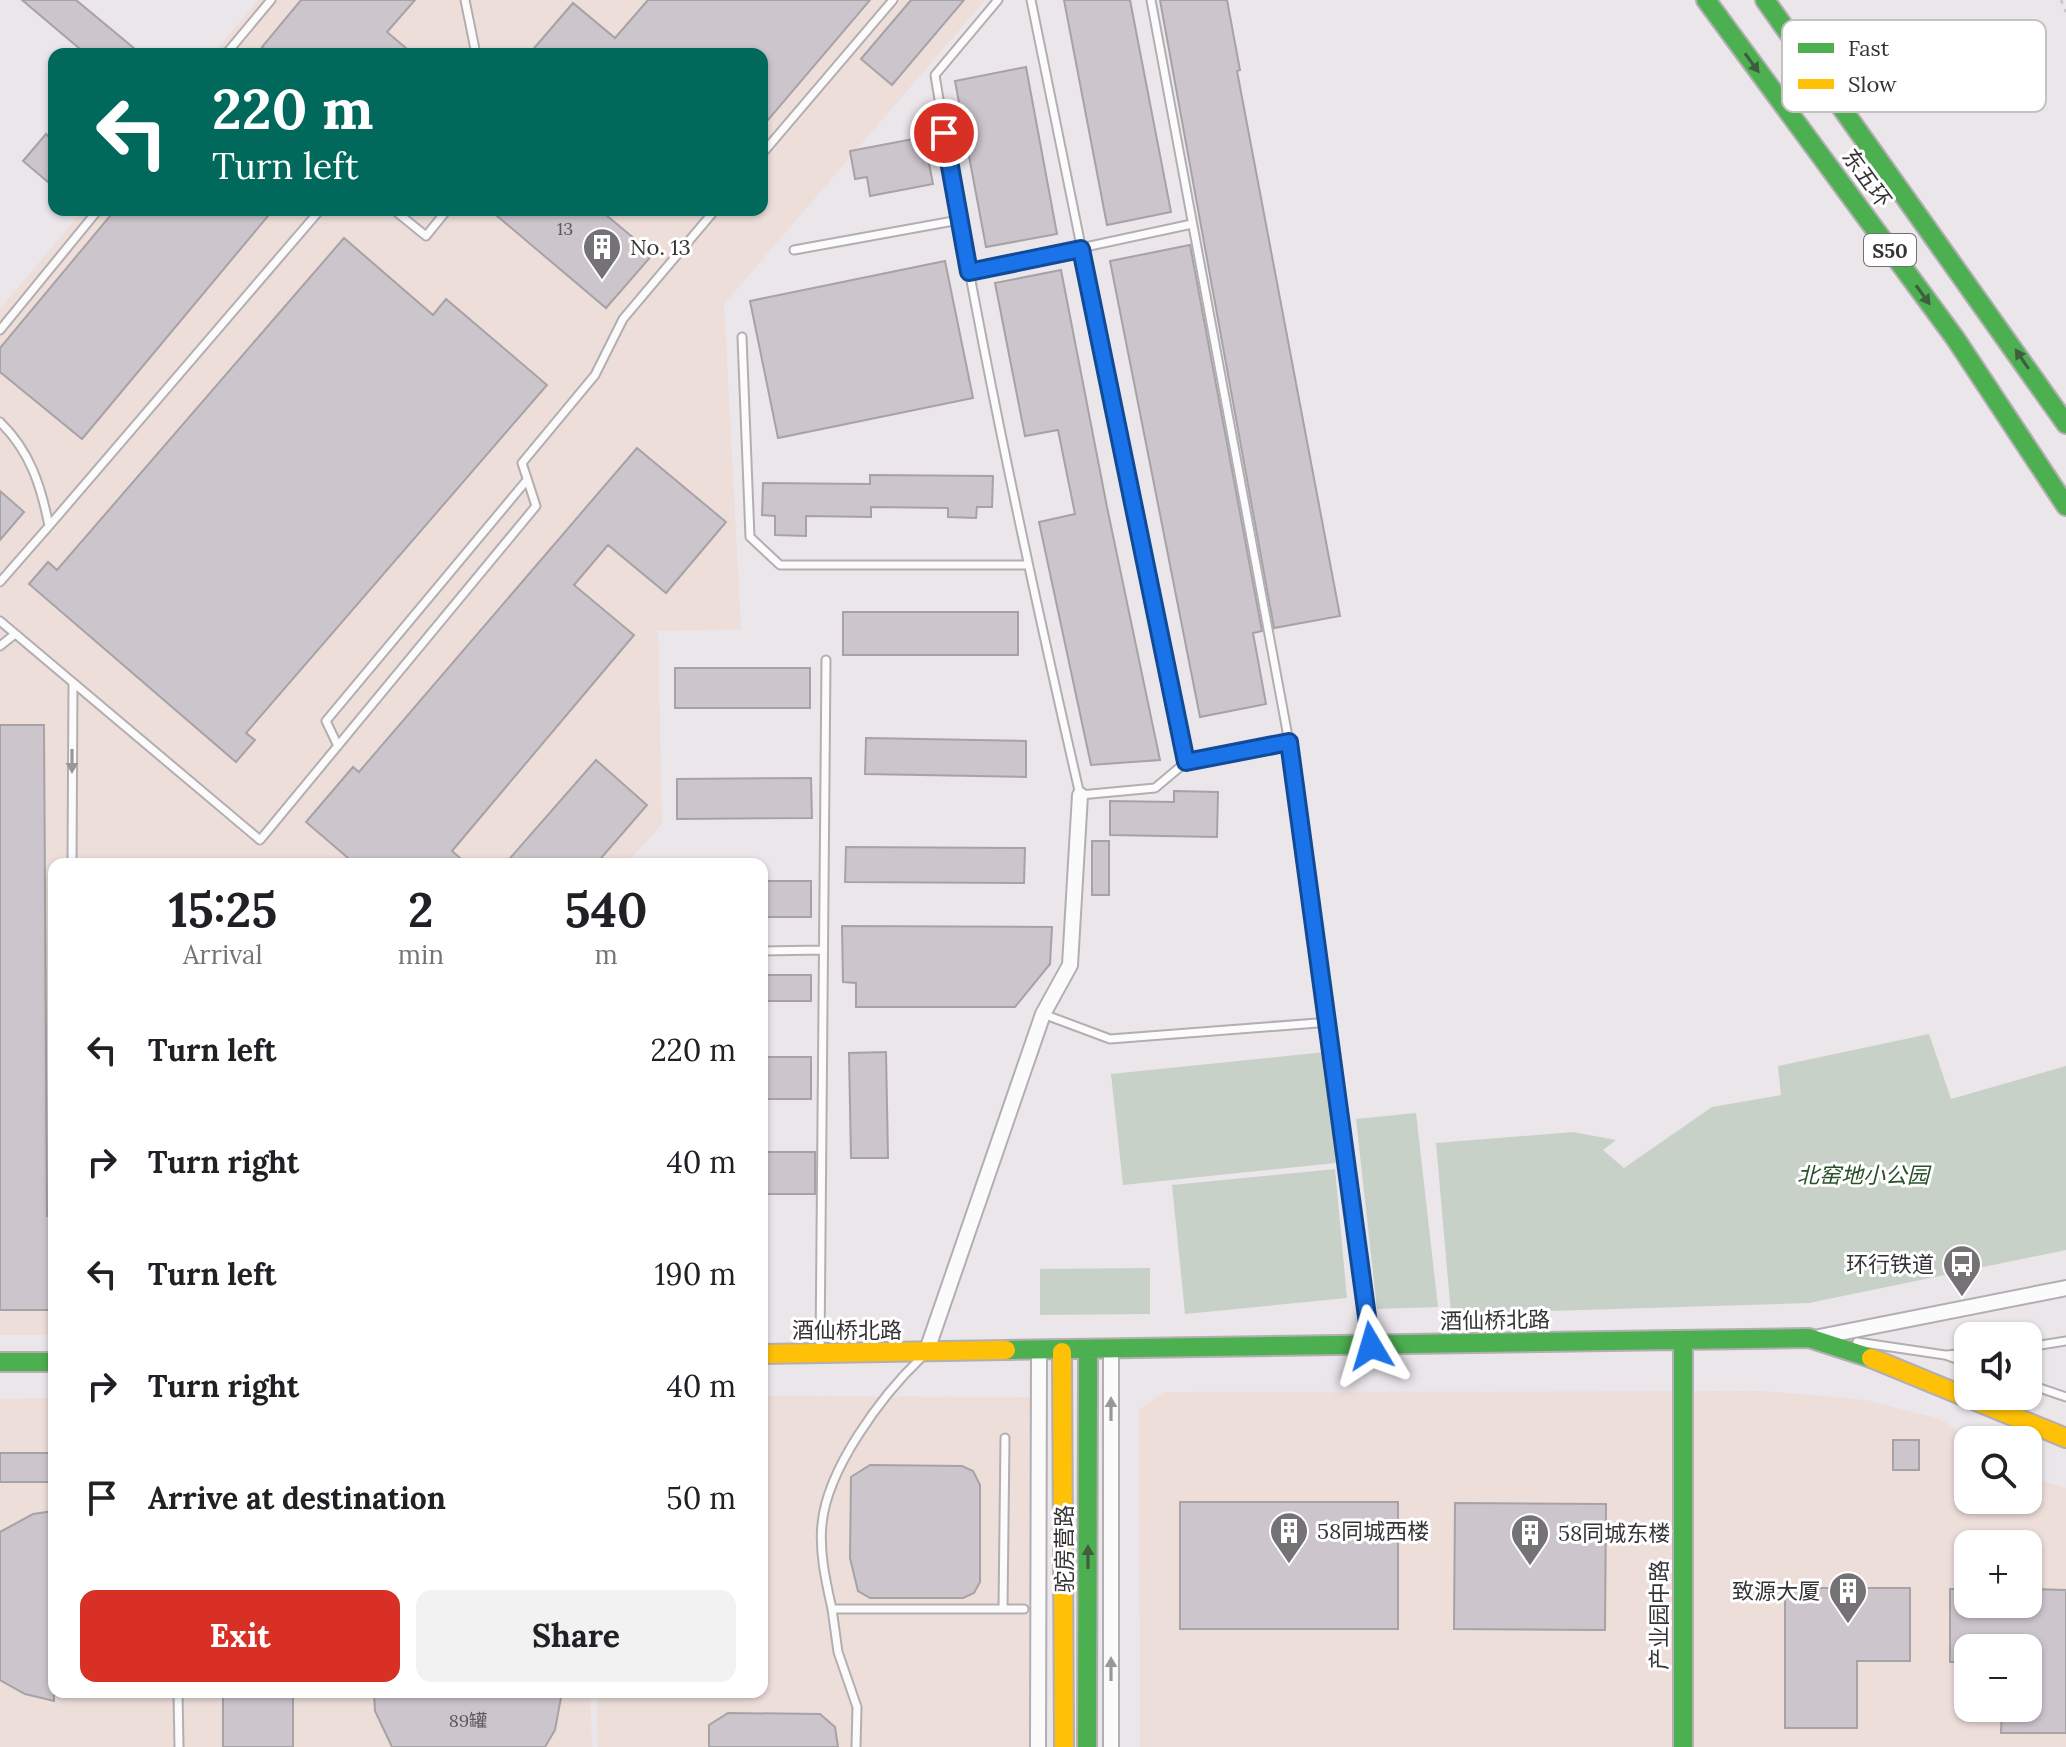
<!DOCTYPE html>
<html lang="en">
<head>
<meta charset="utf-8">
<style>
	:root { --surface:#fff; --page:#f2f2f2; --text:#202124; --muted:#757577; --accent:#d93025 }
	body { margin:0; font-family:Lora,"Noto Sans SC",serif; background:var(--page); color:var(--text); height:100vh; display:flex; flex-direction:column; font-size:30px; white-space:nowrap }
	* { box-sizing:border-box; margin:0 }
	p { font-size:26px; color:var(--muted) }
	.icon { flex:none; width:44px; height:44px; fill:none; stroke:currentColor; stroke-width:2; stroke-linecap:round; stroke-linejoin:round }
	.map { position:relative; flex:1; overflow:hidden }
	.sheet { position:absolute; left:48px; top:858px; width:720px; height:840px; display:flex; flex-direction:column; background:var(--surface); border-radius:16px; box-shadow:0 2px 6px #0004 }
	.sheet>* { flex:none }
	.guide { position:absolute; left:48px; top:48px; width:720px; height:168px; border-radius:16px; box-shadow:0 2px 6px #0004; background:#00695c; color:#fff; overflow:hidden }
	.controls { position:absolute; left:1954px; top:1322px; display:grid; gap:16px }
	.controls a { display:grid; place-items:center; width:88px; height:88px; border-radius:16px; background:var(--surface); box-shadow:0 2px 6px #0004; font-size:40px }
	.pin { position:absolute; display:grid; place-items:center; width:68px; height:68px; color:#fff; margin:-34px; border:4px solid #fff; border-radius:50%; box-shadow:0 2px 8px #0007 }
	.me { position:absolute; width:88px; margin:-44px; rotate:353deg; stroke-linejoin:round; filter:drop-shadow(0 0 6px #0008) }
	.turn { display:flex; align-items:center; gap:28px; height:168px; padding:0 32px; font-size:36px }
	.turn .icon { width:104px; height:104px; stroke-width:2.5 }
	.turn b { display:block; font-size:56px; line-height:68px }
	.eta { display:flex; justify-content:space-evenly; align-items:center; height:136px; text-align:center }
	.eta b { font-size:48px; font-weight:700; line-height:56px }
	.cta { display:flex; gap:16px; margin-top:auto; padding:16px 32px }
	.cta a { flex:1; height:92px; border-radius:16px; background:var(--accent); color:#fff; font-size:32px; font-weight:700; line-height:92px; text-align:center }
	.cta a+a { background:var(--page); color:var(--text) }
	ul { padding:0; list-style:none }
	li { display:flex; align-items:center; gap:24px; height:112px; padding:0 32px }
	li div { flex:1 }
	li b { display:block; font-size:30px }
	li em { font-style:normal }
	.map>svg:first-child { display:block }
	.commercial { fill:#eddeda; fill-rule:evenodd }
	.green { fill:#c8d1c8 }
	.building { fill:#ccc5cc; stroke:#a6a2a6; stroke-width:2 }
	.lines { fill:none; stroke-linecap:round; stroke-linejoin:round }
	.lane-casing { stroke:#b2aeb2; stroke-width:11 }
	.street-casing { stroke:#b2aeb2; stroke-width:18 }
	.fast-casing { stroke:#b2aeb2; stroke-width:22 }
	.slow-casing { stroke:#b2aeb2; stroke-width:22 }
	.path { stroke:#c9c7c9; stroke-width:3; stroke-dasharray:4 6; stroke-linecap:butt }
	.lane { stroke:#fcfbfc; stroke-width:7 }
	.street { stroke:#fcfbfc; stroke-width:14 }
	.fast { stroke:#4caf50; stroke-width:18 }
	.slow { stroke:#ffc107; stroke-width:18 }
	.oneway { fill:#3e5e3f }
	.oneway2 { fill:#999799 }
	.route-casing { stroke:#114b97; stroke-width:20 }
	.route { stroke:#1a73e8; stroke-width:14 }
	.labels { text-anchor:middle; dominant-baseline:central; stroke-width:6; stroke-linejoin:round; paint-order:stroke }
	.number-label { font-size:18px; fill:#5c585c }
	.shield { fill:#fff; stroke:#727072; stroke-width:2 }
	.shield-label { font-size:20px; font-weight:bold; fill:#363336 }
	.street-label { font-size:22px; fill:#363336; stroke:#fff }
	.poi-label { font-size:22px; fill:#363336; stroke:#fff; text-anchor:start }
	.park-label { font-size:22px; font-style:italic; fill:#28512a; stroke:#fff }
	.key { fill:#fff; stroke:#c3c2c3; stroke-width:2 }
	.key-label { font-size:22px; fill:#363336 }
</style>
</head>
<body>
<div class="map">
<svg width="2066" height="1747" viewBox="0 0 2066 1747">
	<rect width="100%" height="100%" fill="#eae6ea"/>
	<path class="commercial" d="M258,0h727l-261,304 17,325 -83,2 4,193 -36,40h-572v471h-54v-1026l83,-99h679v-156h-549z
		M1763,1391l103,9 74,19 31,21h-3v60h60v-23l38,11v259h-926l-1,-337 25,-18zM1968,1544h60v60h-60zM1968,1648h60v60h-60z
		M762,1396l270,1 1,350h-435l-1,-55h165z
		M54,1398v294h536l2,55h-592v-348z"/>
	<path class="green" d="M1929,1034l22,65 115,-33v184l-257,53 -358,11 -15,-171 137,-11 43,8 -13,10 21,18 88,-61 69,-12 -3,-29z
		M1325,1052l11,111 -213,22 -12,-111z
		M1416,1113l22,194 -61,2 -21,-190z
		M1335,1169l12,129 -162,16 -13,-129z
		M1150,1268v46l-110,1v-46z"/>
	<path class="building" d="M22,0h54l65,54h-55z
		M301,0h114l-28,32 26,22h-142l-9,-7z
		M648,0h222l-108,127v-73h-233l44,-51 42,35z
		M911,0h53l-72,85 -31,-26z
		M1064,0h66l41,212 -64,13z
		M1160,0h67l13,70 -3,1 103,545 -66,12z
		M1026,67l31,167 -71,13 -31,-166z
		M46,134l8,7v46l-31,-26z
		M924,137l9,47 -63,12 -3,-19 -12,2 -5,-28z
		M115,210h158l-191,229 -82,-67v-24z
		M490,210h110l53,44 -47,54z
		M344,238l89,77 13,-16 101,86 -301,348 9,7 -19,22 -207,-178 19,-22 9,8z
		M1190,245l72,386 -9,2 13,71 -66,13 -90,-456z
		M945,261l28,137 -195,40 -28,-137z
		M1061,270l46,237 53,253 -69,5 -52,-243 36,-8 -17,-84 -33,6 -30,-153z
		M637,448l89,74 -60,71 -58,-48 -34,40 60,50 -182,216 15,13h-112l-49,-42 47,-55 6,5z
		M870,475l123,1 -1,31h-15l-1,11 -28,-1v-9l-77,-1v10l-65,-1v20l-31,-1v-19l-13,-1 1,-32 107,1z
		M0,491l24,21 -24,28z
		M843,612h175v43h-175z
		M675,668h135v40h-135z
		M0,725h44l3,491h7v94h-54z
		M866,738l160,3v36l-161,-3z
		M596,760l51,45 -51,59h-91z
		M811,778l1,40 -135,1v-40z
		M1174,791l44,1 -1,45 -107,-2v-34l64,1z
		M1092,841h17v54h-17z
		M846,847l179,1 -1,35 -179,-1z
		M762,881h49v36h-49z
		M842,926l210,1 -2,37 -35,43h-159v-24l-13,-1z
		M762,975h49v26h-49z
		M886,1052l2,106h-37l-2,-105z
		M762,1057h49v42h-49z
		M762,1152h53v42h-53z
		M1893,1440h26v30h-26z
		M0,1453h54v29h-54z
		M870,1465l92,1 11,5 7,14v97l-6,11 -11,5h-93l-12,-7 -8,-33 1,-81z
		M1180,1502h218v127h-218z
		M1455,1503l151,1 -1,126 -151,-1z
		M54,1511v190l-29,-7 -25,-14v-148l33,-18z
		M1785,1588h125v73h-53v67h-72z
		M1950,1589h18v15h60v-15l38,1v143h-65l1,-25h26v-60h-60v14h-18z
		M223,1692h70v55h-70z
		M374,1692h188l-7,38 -10,17h-153l-17,-36z
		M728,1713l92,1 15,13 3,20h-129v-22z"/>
	<g class="lines">
		<defs>
			<path id="lane" d="M465,0l11,54
				M998,0l-63,75c39,242 90,481 145,720l75,-7 31,-26 103,-20
				M1031,0l155,762
				M1151,0l138,742 81,597
				M226,54l45,-54
				M762,154l131,-154
				M394,210l32,26 21,-26
				M794,250l165,-30
				M969,272l223,-48
				M0,330l98,-120
				M742,337l8,200 30,28h247
				M0,422c30,29 41,64 49,104l-49,56
				M49,526l271,-316
				M0,621l260,219 276,-334 -14,-43 73,-88 28,-56 92,-109
				M0,646l15,-12
				M338,746l-12,-25 201,-241
				M72,864l1,-181
				M762,951l61,-1
				M1043,1014l67,25 220,-17
				M1857,1342l88,13 23,8
				M2028,1347l38,-6
				M820,1352l6,-692
				M1947,1355l21,-2
				M921,1358c-39,37 -94,111 -99,166 -3,28 4,58 10,85h192
				M2028,1384l38,13
				M832,1609l6,43 19,55 -1,40
				M1003,1609l2,-171
				M178,1692l1,55"/>
			<path id="street" d="M1819,1337l247,-49
				M926,1353l117,-339 27,-49 10,-170
				M1038,1747l1,-395
				M1111,1747v-396"/>
			<path id="fast" d="M1706,0l249,338 111,168
				M1765,0l301,424
				M1683,1340v407
				M1006,1350l803,-12 62,20
				M0,1362h54
				M1087,1747l1,-395"/>
			<path id="slow" d="M1062,1352l2,395
				M762,1354l244,-4
				M1871,1358l195,80"/>
		</defs>
		<use href="#lane" class="lane-casing"/>
		<use href="#street" class="street-casing"/>
		<use href="#fast" class="fast-casing"/>
		<use href="#slow" class="slow-casing"/>
		<path class="path" d="M2061,0l5,12"/>
		<use href="#lane" class="lane"/>
		<use href="#street" class="street"/>
		<use href="#fast" class="fast"/>
		<use href="#slow" class="slow"/>
	</g>
	<defs><path id="oneway-solid" d="M-6-.8H1V-3.2L6.5 0L1 3.2V.8H-6Z" transform="scale(2)"/></defs>
	<g class="oneway">
		<use href="#oneway-solid" transform="translate(1752 63) rotate(54)"/>
		<use href="#oneway-solid" transform="translate(1923 295) rotate(54)"/>
		<use href="#oneway-solid" transform="translate(2022 359) rotate(-124)"/>
		<use href="#oneway-solid" transform="translate(1088 1557) rotate(-90)"/>
	</g>
	<g class="oneway2">
		<use href="#oneway-solid" transform="translate(72 761) rotate(90)"/>
		<use href="#oneway-solid" transform="translate(1111 1409) rotate(-90)"/>
		<use href="#oneway-solid" transform="translate(1111 1669) rotate(-90)"/>
	</g>
	<g class="lines">
		<defs>
			<path id="route" d="M944,133l25,139 112,-23 105,513 103,-20 82,604"/>
		</defs>
		<use href="#route" class="route-casing"/>
		<use href="#route" class="route"/>
	</g>
	<defs>
		<symbol id="building-pin" viewBox="-11 -11 22 30"><path d="M0 17L-7.5 6A9.5 9.5 0 1 1 7.5 6Z" fill="#757275" stroke="#fff"/><path d="M-4-6H4V6H1V3H-1V6H-4ZM-2.5-4.3h1.7v1.8h-1.7ZM.8-4.3h1.7v1.8H.8ZM-2.5-1h1.7V.8h-1.7ZM.8-1h1.7V.8H.8Z" fill="#fff"/></symbol>
		<symbol id="bus-pin" viewBox="-11 -11 22 30"><path d="M0 17L-7.5 6A9.5 9.5 0 1 1 7.5 6Z" fill="#757275" stroke="#fff"/><path d="M-5-6H5V4H4V6H2V4H-2V6H-4V4H-5ZM-3.5-4V0h7V-4ZM-3.5 1.2v1.5H-2V1.2ZM2 1.2v1.5H3.5V1.2Z" fill="#fff"/></symbol>
	</defs>
	<g fill-rule="evenodd">
		<use href="#building-pin" x="580" y="225" width="44" height="60"/>
		<use href="#bus-pin" x="1940" y="1242" width="44" height="60"/>
		<use href="#building-pin" x="1267" y="1509" width="44" height="60"/>
		<use href="#building-pin" x="1508" y="1511" width="44" height="60"/>
		<use href="#building-pin" x="1826" y="1569" width="44" height="60"/>
	</g>
	<g class="labels">
		<g class="number-label">
			<text x="565" y="228">13</text>
			<text x="468" y="1720">89罐</text>
		</g>
		<rect class="shield" x="1864" y="234" width="52" height="32" rx="6"/>
		<g class="shield-label">
			<text x="1890" y="250">S50</text>
		</g>
		<g class="street-label">
			<text transform="translate(1867 178) rotate(54)">东五环</text>
			<text transform="translate(1495 1320) rotate(-1)">酒仙桥北路</text>
			<text x="847" y="1330">酒仙桥北路</text>
			<text transform="translate(1064 1549) rotate(-90)">驼房营路</text>
			<text transform="translate(1659 1615) rotate(-90)">产业园中路</text>
		</g>
		<g class="poi-label">
			<text x="630" y="247">No. 13</text>
			<text x="1934" y="1264" text-anchor="end">环行铁道</text>
			<text x="1317" y="1531">58同城西楼</text>
			<text x="1558" y="1533">58同城东楼</text>
			<text x="1820" y="1591" text-anchor="end">致源大厦</text>
		</g>
		<g class="park-label">
			<text x="1863" y="1175">北窑地小公园</text>
		</g>
	</g>
	<rect x="1782" y="20" width="264" height="92" rx="12" class="key"/>
	<rect x="1798" y="43" width="36" height="10" fill="#4caf50"/>
	<rect x="1798" y="79" width="36" height="10" fill="#ffc107"/>
	<g class="key-label">
		<text x="1848" y="56">Fast</text>
		<text x="1848" y="92">Slow</text>
	</g>
</svg>
<div class="controls">
<a><svg class="icon" aria-label="sound" viewBox="0 0 24 24"><path d="M4 9h4l5-4v14l-5-4H4zM17 9q2 3 0 6"/></svg></a>
<a><svg class="icon" aria-label="search" viewBox="0 0 24 24"><circle cx="10" cy="10" r="6"/><path d="M15 15l6 6"/></svg></a>
<a>+</a>
<a>−</a>
</div>
<div class="pin" style="left:944px;top:133px;background:#d93025"><svg class="icon" aria-label="arrive" viewBox="0 0 24 24"><path d="M6 21V4h12l-3 4 3 4H6"/></svg></div>
<svg class="me" style="left:1371px;top:1346px" viewBox="-20 -20 40 40"><path d="M0-17L14 15 0 8-14 15z" fill="#1a73e8" stroke="#fff" stroke-width="4"/></svg>
<div class="guide">
<div class="turn"><svg class="icon" aria-label="left" viewBox="0 0 24 24"><path d="M17 20v-9H6M10 6l-5 5 5 5"/></svg><div><b>220 m</b>Turn left</div></div>
</div>
<section class="sheet">
<div class="eta">
<div><b>15:25</b><p>Arrival</p></div>
<div><b>2</b><p>min</p></div>
<div><b>540</b><p>m</p></div>
</div>
<ul>
<li><svg class="icon" aria-label="left" viewBox="0 0 24 24"><path d="M17 20v-9H6M10 6l-5 5 5 5"/></svg><div><b>Turn left</b></div><em>220 m</em></li>
<li><svg class="icon" aria-label="right" viewBox="0 0 24 24"><path d="M7 20v-9h11M14 6l5 5-5 5"/></svg><div><b>Turn right</b></div><em>40 m</em></li>
<li><svg class="icon" aria-label="left" viewBox="0 0 24 24"><path d="M17 20v-9H6M10 6l-5 5 5 5"/></svg><div><b>Turn left</b></div><em>190 m</em></li>
<li><svg class="icon" aria-label="right" viewBox="0 0 24 24"><path d="M7 20v-9h11M14 6l5 5-5 5"/></svg><div><b>Turn right</b></div><em>40 m</em></li>
<li><svg class="icon" aria-label="arrive" viewBox="0 0 24 24"><path d="M6 21V4h12l-3 4 3 4H6"/></svg><div><b>Arrive at destination</b></div><em>50 m</em></li>
</ul>
<div class="cta"><a>Exit</a><a>Share</a></div>
</section>
</div>
</body>
</html>
